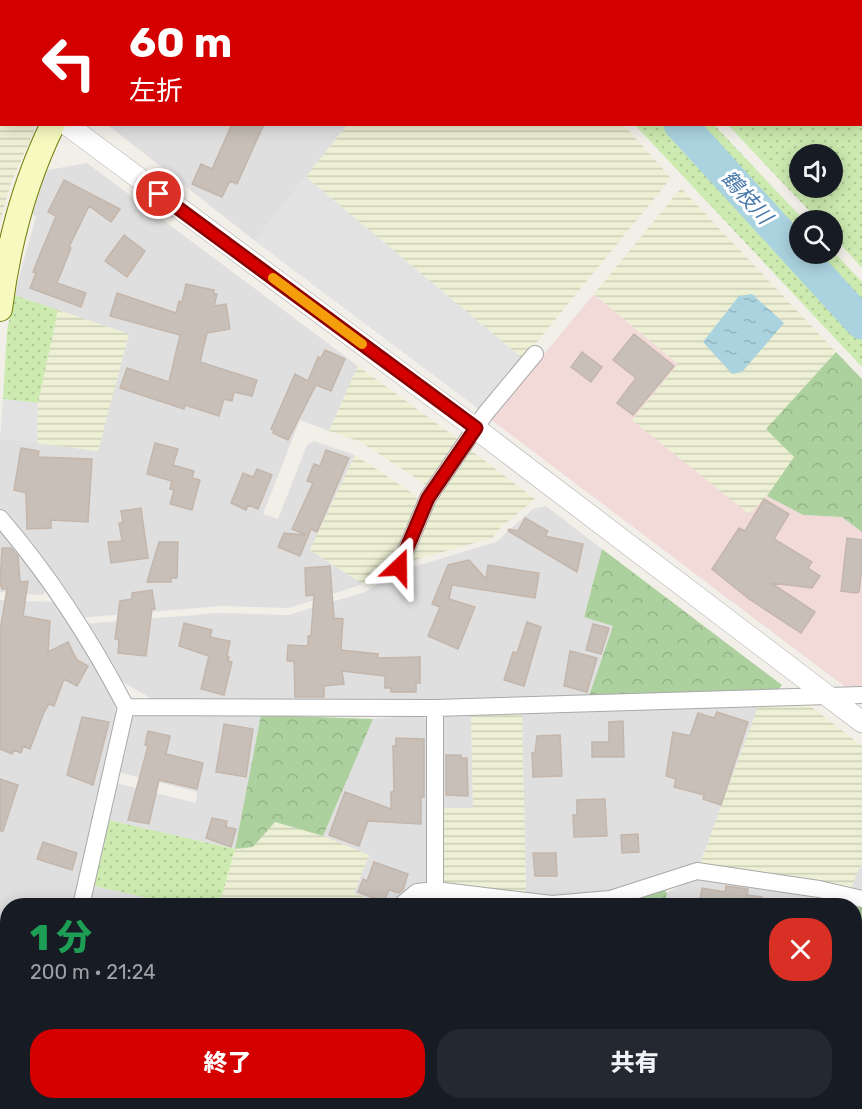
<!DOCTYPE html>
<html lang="ja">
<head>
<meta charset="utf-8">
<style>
	:root { --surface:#171b24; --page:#242831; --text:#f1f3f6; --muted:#9ea1a6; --accent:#d40000 }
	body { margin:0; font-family:Rubik,"Noto Sans JP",sans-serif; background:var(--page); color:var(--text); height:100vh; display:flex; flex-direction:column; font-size:22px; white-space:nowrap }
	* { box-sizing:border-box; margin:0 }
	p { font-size:20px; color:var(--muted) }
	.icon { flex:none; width:33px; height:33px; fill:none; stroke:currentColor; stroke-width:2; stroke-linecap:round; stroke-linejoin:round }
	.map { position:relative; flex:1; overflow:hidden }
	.sheet { position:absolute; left:0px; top:898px; width:862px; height:212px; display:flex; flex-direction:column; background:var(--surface); border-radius:24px 24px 0 0; box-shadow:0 3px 15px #0003 }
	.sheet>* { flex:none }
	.guide { position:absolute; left:0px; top:0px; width:862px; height:126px; box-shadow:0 3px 15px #0003; background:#d40000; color:#fff; overflow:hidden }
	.controls { position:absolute; left:789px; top:144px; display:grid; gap:12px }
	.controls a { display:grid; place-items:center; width:54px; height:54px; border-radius:50%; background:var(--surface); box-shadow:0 3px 15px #0003; font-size:30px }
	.pin { position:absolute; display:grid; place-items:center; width:51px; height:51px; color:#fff; margin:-26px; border:3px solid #fff; border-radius:50%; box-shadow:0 2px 6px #0007 }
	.me { position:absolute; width:66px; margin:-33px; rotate:23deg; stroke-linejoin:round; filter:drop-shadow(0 0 4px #0008) }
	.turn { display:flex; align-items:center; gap:21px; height:126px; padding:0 30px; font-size:27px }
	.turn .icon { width:78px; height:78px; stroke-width:2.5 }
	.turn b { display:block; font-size:42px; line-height:51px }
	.round { display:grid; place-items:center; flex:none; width:63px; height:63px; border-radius:24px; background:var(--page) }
	.head { display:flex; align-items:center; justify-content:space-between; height:102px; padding:0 30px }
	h1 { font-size:36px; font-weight:800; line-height:45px; color:#1e9e55 }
	.button { display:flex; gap:12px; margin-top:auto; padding:12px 30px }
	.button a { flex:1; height:69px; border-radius:24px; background:var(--accent); color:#fff; font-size:24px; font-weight:800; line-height:69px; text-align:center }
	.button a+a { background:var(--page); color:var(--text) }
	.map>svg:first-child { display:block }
	.residential { fill:#e0dfdf }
	.commercial { fill:#f2dad9 }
	.industrial { fill:#ebdbe8 }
	.farmland { fill:url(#farmland-rules) }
	.grass { fill:url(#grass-dots); fill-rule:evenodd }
	.forest { fill:url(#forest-crowns) }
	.garden { fill:url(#garden-furrows) }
	.parking { fill:#e2e2e2 }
	.water { fill:url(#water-ripples) }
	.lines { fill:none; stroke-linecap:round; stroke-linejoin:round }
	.river { stroke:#aad3df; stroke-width:33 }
	.building { fill:#c7bfb8; stroke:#c4b6ab; stroke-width:1.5 }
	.minor-casing { stroke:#a9a9a9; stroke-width:18 }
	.tertiary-casing { stroke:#a9a9a9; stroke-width:22 }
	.secondary-casing { stroke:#707d05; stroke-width:26 }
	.minor { stroke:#fff; stroke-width:16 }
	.tertiary { stroke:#fff; stroke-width:21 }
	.secondary { stroke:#f7fabf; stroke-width:24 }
	.route-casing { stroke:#8a0000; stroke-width:15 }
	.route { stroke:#d40000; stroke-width:10 }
	.slow { stroke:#f59e0b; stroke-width:10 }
	.labels { text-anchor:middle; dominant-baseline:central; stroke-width:6; stroke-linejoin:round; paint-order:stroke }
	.water-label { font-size:21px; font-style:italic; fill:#4a7aab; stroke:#fff }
</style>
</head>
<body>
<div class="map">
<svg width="862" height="1109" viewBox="0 0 862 1109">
	<defs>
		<pattern id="farmland-rules" width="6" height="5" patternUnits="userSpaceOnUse" patternTransform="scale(1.5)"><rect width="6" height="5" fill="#eef0d5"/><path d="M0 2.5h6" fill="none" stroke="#ccceb7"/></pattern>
		<pattern id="grass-dots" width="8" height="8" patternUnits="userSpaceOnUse" patternTransform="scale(1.5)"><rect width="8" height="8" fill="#cdebb0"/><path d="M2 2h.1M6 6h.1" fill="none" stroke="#b0c997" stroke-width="1.8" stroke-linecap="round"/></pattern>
		<pattern id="forest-crowns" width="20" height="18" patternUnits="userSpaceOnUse" patternTransform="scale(1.5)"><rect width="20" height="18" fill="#add19e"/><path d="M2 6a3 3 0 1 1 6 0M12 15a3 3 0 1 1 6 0" fill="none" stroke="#95b388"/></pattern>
		<pattern id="garden-furrows" width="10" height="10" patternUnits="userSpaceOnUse" patternTransform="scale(1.5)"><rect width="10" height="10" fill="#cdebb0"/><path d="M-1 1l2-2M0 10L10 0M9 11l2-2" fill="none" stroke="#b0c997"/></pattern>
		<pattern id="water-ripples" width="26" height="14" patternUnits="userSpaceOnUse" patternTransform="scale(1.5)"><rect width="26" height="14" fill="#aad3df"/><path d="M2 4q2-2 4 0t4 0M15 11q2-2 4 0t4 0" fill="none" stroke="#92b5bf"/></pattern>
	</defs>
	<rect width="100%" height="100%" fill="#f2efe9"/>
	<path class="residential" d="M219,0h192l2,1 -196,1z
		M633,0h92l-1,2z
		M108,125h239l-92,116z
		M87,163l271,203 -29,65 -29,-11 -37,94 15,5 29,-74 7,-4 41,14 -45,95 53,34 -74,24 -67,-2 -144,12 -41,-66 -37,-44v-70l98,13 31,-117 -115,-39 22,-78 -7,-5 14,-41z
		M546,506l56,43 -18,67 29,10 -24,70 -188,7 -249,-4 -38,-22 -31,-53 136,-11 69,2 77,-23 38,-22 93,-28 37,-33z
		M0,527l48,63 -6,5 -42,-3z
		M0,600l54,2 56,87 7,26 -44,191h-65l-1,64 -7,-1z
		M758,707l-58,157 -94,28 -50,7 -30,-4 -4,-183z
		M447,712h24l2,96h-29l-3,-88z
		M137,713l124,2 -26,134 -127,-29 8,-37 80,20 1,-11 -79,-20 11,-50z
		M421,714l8,9 -2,164h-10l-30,19 -33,-13 15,-38 -46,-19 50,-117z
		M862,862v29l-12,-1z
		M699,875l115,20 -3,11h-147l3,-13z
		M94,886l60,13 -2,7h-63z
		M423,897l25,1 1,8h-39z
		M855,940l7,2v120l-7,13z
		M0,978l7,1v100l-7,-2z
		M855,1098l5,11h-206l2,-6 199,-1z
		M46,1103h128l-2,6h-128z
		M435,1103h104v6h-106z"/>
	<path class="commercial" d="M594,294l84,70 71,149 18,-17 36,19 39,2 20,15v156l-14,1 -358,-270z"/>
	<path class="industrial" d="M0,0h98l-96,2 -1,47z"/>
	<path class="farmland" d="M411,0h99l1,1 -98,1z
		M0,91l2,33 31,1 1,6 -23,52 -11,38z
		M623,124l48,54 -148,181 -217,-182 41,-52z
		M681,188l155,164 -69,77 27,28 -27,39 -18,18 -117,-94 46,-56 -84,-70z
		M58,310l71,24 -31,117 -61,-8 1,-40z
		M358,366l104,76 -31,46 -70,-46 -32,-11z
		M468,448l67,51 -34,28 -9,11 -85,24 31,-71z
		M355,455l60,40 5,10 -29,62 -28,17 -53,-34z
		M809,705l53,41v116l-12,28 -150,-26 58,-157z
		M471,712h51l4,183 -84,-10 2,-77h29z
		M275,822l48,14 46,19 -15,38 33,13h-168l16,-57 18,-2z
		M196,1102l169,1v6h-172z
		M376,1103h59l-2,6h-58z"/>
	<path class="grass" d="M862,105v163l-29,-32 -1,-16h-14l-90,-95 133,-1zM800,154h32v34h-32z
		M635,125h32l195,208v34z
		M685,125h29l90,95h-4l-1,27z
		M833,251l29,31v32l-57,-60h27z
		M14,295l44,15 -20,93 -35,-4 4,-68z
		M108,820l127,29 -16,57h-67l1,-7 -59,-13z"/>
	<path class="forest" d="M725,0h119l1,1h-121z
		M836,352l26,27v153l-20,-15 -39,-2 -36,-19 27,-39 -28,-28z
		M602,549l180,136 -4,5 -189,6 24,-70 -29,-9z
		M261,715l112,4 -50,117 -48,-14 -22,25 -18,2z
		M662,888l5,5 -3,13h-57z
		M823,897l39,9v36l-7,-2v-34h-35z
		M448,898l61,8h-60z
		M862,1062v36c-8,-15 -8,-21 0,-36z
		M0,1077l7,2 1,23 20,1 -1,6h-27z
		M174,1103v-1l22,1 -3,6h-21z"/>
	<path class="garden" d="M574,1103v-1l82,1 -2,6h-115v-6z"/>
	<path class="parking" d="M306,177l217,182 -43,51 -225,-169z
		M3,399l35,4 -1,40 -37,-5z"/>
	<path class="water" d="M752,294l32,29 -42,49 -10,2 -29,-32 36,-46z"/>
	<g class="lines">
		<path class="river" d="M565,0l1,2
			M680,124l182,199"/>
	</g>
	<path class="building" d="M232,124h32l-27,60 -7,-3 -8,16 -30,-13 9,-20 11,5z
		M64,180l56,29 -9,13 -22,-16 -20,41 2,1 -14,35 29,10 -5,14 -51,-19 6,-15 -3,-1 3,-8 20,-48 -8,-4z
		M124,235l21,16 -18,26 -22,-16z
		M186,284l28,6v4h3l-3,12 12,-2 4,25 -23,4 -7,29 57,18 -5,16 -18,-4 -2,9 -8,-2 -5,17 -34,-11 -1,4 -64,-21 7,-20 42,14 11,-47 -70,-19 7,-23 59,20 3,-12 3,1z
		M634,334l40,32 -41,49 -16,-12 19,-25 -23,-18z
		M325,350l20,9 -14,32 -15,-6 -28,55 -15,-7 1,-3 -3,-1 24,-55 13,7 10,-24 3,1z
		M582,352l20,15 -11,15 -20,-15z
		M155,443l23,6 -5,16 21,6 -2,7 8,2 -8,30 -22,-6 4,-14 -4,-1 2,-8 -25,-7z
		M21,448l18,3 -1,6 54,2 -4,63 -37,-2v8l-24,1 -1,-36 -12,-3z
		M326,450l23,8 -32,74 -6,-3 -11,27 -22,-9 6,-14 22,2 -14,-6 21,-46 -6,-2 7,-17 6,2z
		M257,469l15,6 -14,34 -10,-4 -2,5 -15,-7 12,-30 10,4z
		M764,499l25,15 -15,25 38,23 -4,6 12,8 -8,12 -41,-5 44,29 -14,21 -52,-34 -37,-30 27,-41 6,3z
		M141,508l7,50 -37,5 -3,-21 14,-1 -3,-18h4l-2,-12z
		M525,518l23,13 -3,5 38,8 -6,28 -69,-41 1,-2 9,2z
		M847,538l15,2v27l-3,25 -3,1 -15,-2z
		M159,542h19l-1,36h-6v4h-24z
		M2,548h9l7,8 2,26 8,-1 -5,35 27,5 -2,31 20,-10 9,18 11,6 -11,20 -13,-7 -10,27 -5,-2 -5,8 -14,37 -7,-3 -2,7 -7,-3 -2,4 -12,-5v-118l7,-42h-5l-2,-6z
		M469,560l17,19 2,-14 51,8 -4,25 -83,-13 -3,14 26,8 -17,42 -30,-13 12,-29 -8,-3 16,-39z
		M330,566l4,52 9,1 -2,31 37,4v4l42,-1v26h-4v9h-25v-4h-6v-12l-43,-5 2,13 -20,2v11h-29l-1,-36h-7l1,-16 20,1v-10h3l3,-41 -8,1 -1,-28z
		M152,590l3,19h-3l-6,47 -28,-3 1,-13 -4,-1 5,-38 12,-2v-6z
		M527,622l14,5 -17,59 -20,-6 9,-28 4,1z
		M184,623l28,7 -2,7 20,4 -3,15 2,1 -1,4 4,1 -8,33 -23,-6 8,-33 -30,-10z
		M593,624l16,4 -8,26 -15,-4z
		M570,651l27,7 -10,34 -23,-6z
		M717,712l31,10 -27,83 -18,-6 1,-4 -30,-8 2,-8 -10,-3 7,-44 17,4 8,-23 16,5z
		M82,717l27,5 -16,63 -26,-10z
		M623,721l1,36h-32v-15h17v-20z
		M224,724l29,5 -7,48 -30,-5z
		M148,731l22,5 -4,18 37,9 -6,26 -38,-9 -10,44 -21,-4 20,-74 -3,-1z
		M560,735l2,41 -29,1 -1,-24h3l2,-17z
		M396,738l28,1v58h-3v27l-53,-3 -9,25 -30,-11 16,-43 46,17v-17l3,-1 -1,-45h3z
		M446,755h15v3h6l1,38 -22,-1z
		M0,779l18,6 -15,46h-3z
		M605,799l2,37 -33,1 -1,-22h4v-15z
		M212,818l15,3 -1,6 10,2 -5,18 -25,-9z
		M638,834l1,18 -17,1 -1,-18z
		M43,842l34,11 -5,17 -35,-11z
		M533,853h23l1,23h-22z
		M374,862l34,12 -5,16 -4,3 -10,-3 -5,12 -26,-10 5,-13 4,2z
		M726,886l22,3 -1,6 15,2 -1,9h-62l3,-18 23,4z"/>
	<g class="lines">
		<defs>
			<path id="minor" d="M0,518c49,57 91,122 126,189l-45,199
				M399,567l29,-69 57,-84 50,-60
				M126,707l309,1 427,-13
				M435,890v-182
				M400,906l17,-14 18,-2 117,14 58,-5 87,-28 122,18 43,10
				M34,1109l1,-7
				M370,1109v-7"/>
			<path id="tertiary" d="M0,74l2,1
				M66,124l409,304 387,294"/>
			<path id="secondary" d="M112,2l1,-2
				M0,309c8,-64 24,-126 53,-185"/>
		</defs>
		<use href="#minor" class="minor-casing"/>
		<use href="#tertiary" class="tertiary-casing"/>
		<use href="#secondary" class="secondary-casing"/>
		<use href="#minor" class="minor"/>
		<use href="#tertiary" class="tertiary"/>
		<use href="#secondary" class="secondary"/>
	</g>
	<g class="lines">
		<defs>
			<path id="route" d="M159,194l317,234 -48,70 -29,69"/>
		</defs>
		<use href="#route" class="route-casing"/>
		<use href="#route" class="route"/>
		<path class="slow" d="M273,278l89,66"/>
	</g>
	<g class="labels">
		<g class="water-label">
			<text transform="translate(747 197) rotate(48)">鶴枝川</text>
		</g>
	</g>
</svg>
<div class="controls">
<a><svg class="icon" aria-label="sound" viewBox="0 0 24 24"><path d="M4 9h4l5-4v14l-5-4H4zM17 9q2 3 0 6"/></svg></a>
<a><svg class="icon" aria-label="search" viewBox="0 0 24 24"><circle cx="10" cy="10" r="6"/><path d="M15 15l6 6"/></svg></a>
</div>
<div class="pin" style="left:159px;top:194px;background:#d93025"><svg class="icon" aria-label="arrive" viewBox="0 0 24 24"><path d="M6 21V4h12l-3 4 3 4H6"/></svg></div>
<svg class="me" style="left:399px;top:567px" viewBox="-20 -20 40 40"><path d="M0-17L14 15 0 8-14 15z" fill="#d40000" stroke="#fff" stroke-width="4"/></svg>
<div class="guide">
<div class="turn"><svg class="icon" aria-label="left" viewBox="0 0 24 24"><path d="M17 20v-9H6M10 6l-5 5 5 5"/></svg><div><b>60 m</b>左折</div></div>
</div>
<section class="sheet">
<div class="head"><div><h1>1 分</h1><p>200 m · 21:24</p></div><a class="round" style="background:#d93025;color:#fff"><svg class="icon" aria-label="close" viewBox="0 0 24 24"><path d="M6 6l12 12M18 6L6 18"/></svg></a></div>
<div class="button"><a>終了</a><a>共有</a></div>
</section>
</div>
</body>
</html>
